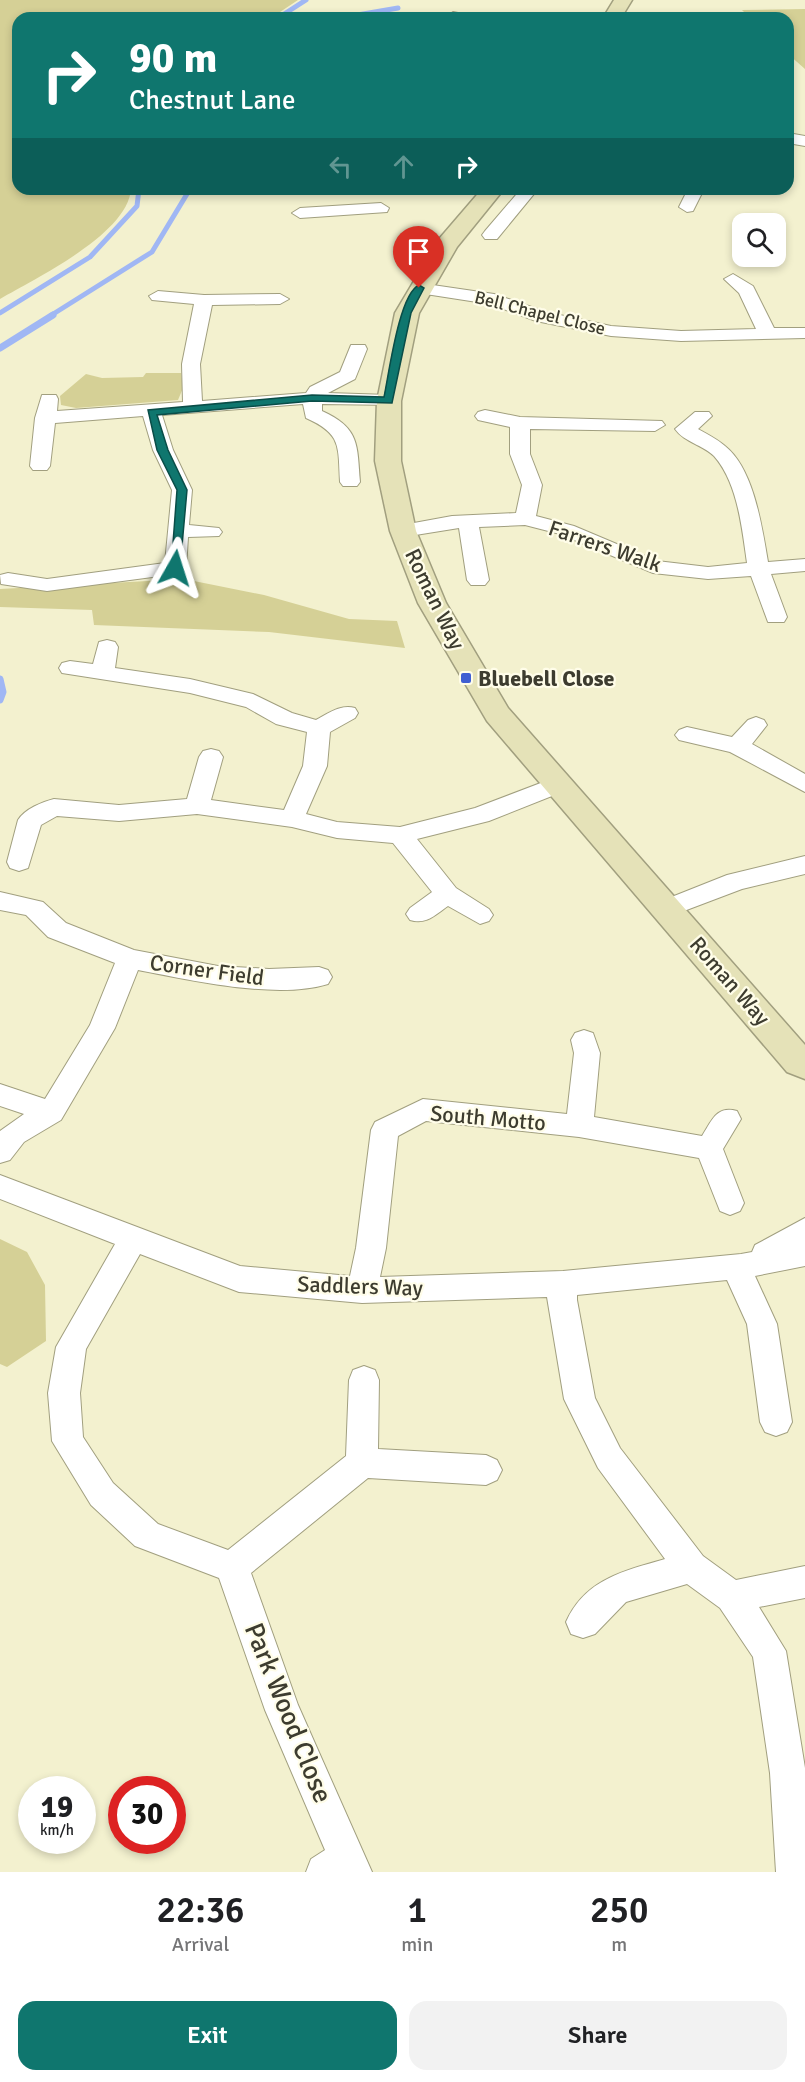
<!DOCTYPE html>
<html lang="en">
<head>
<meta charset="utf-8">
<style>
	:root { --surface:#fff; --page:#f2f2f2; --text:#202124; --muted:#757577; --accent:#0f766e }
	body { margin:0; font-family:Signika,sans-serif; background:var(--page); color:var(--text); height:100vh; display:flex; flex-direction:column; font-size:22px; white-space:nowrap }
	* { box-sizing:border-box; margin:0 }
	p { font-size:20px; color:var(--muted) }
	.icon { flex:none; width:33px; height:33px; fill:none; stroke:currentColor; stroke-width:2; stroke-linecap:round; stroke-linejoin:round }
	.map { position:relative; height:1872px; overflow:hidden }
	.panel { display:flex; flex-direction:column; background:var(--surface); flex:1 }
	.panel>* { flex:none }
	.hud { position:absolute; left:12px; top:12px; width:782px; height:183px; border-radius:18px; box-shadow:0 3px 9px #0003; background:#0f766e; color:#fff; overflow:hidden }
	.fabs { position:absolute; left:732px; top:213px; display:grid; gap:12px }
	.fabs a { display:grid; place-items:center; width:54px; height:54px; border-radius:12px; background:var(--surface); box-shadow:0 3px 9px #0003; font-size:30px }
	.speed { position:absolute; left:18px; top:1776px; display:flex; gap:12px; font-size:30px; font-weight:700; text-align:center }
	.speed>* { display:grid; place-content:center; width:78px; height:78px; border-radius:50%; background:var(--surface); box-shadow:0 3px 9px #0003; line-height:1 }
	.speed small { font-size:15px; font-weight:400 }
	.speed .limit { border:9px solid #d22; background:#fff; color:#111 }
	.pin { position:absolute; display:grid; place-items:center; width:51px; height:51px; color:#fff; margin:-62px -26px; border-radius:50% 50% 50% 0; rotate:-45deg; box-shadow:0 0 6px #0007 }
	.pin .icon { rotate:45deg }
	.me { position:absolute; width:66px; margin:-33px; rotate:6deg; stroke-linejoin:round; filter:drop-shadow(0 0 4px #0008) }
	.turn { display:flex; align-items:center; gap:21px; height:126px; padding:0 18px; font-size:27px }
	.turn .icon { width:78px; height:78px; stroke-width:2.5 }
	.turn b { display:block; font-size:42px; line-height:51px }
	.lanes { display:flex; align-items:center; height:57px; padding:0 18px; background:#0003; justify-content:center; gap:30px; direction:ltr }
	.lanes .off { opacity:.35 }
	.eta { display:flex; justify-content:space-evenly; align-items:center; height:102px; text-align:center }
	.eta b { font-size:36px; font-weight:600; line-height:42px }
	.action { display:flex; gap:12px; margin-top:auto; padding:12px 18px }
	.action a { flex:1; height:69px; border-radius:18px; background:var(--accent); color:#fff; font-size:24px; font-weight:600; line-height:69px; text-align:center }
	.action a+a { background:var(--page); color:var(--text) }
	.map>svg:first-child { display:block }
	.green { fill:#d5d096 }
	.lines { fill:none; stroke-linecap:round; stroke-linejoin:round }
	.stream-far1 { stroke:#a0b7f4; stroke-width:5 }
	.stream { stroke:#a0b7f4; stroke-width:7 }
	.street-casing { stroke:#a19f7f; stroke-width:2 }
	.secondary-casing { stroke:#a19f7f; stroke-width:3 }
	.street { fill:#fff; fill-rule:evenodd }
	.secondary { fill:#e5e2b8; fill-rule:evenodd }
	.route { fill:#0f766e; stroke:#0a4d48; stroke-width:1.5 }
	.poi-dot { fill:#405fd2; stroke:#fffde9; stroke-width:2 }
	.labels { text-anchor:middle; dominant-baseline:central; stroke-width:4.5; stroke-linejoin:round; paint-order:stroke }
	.far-street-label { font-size:18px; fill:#3d3c2f; stroke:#fffde9 }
	.street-label { font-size:22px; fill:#3d3c2f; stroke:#fffde9 }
	.poi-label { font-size:22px; font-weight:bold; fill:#3d3c2f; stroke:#fffde9; text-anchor:start }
	.near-street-label { font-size:27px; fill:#3d3c2f; stroke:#fffde9 }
</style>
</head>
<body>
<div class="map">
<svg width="805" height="1872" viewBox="0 0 805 1872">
	<rect width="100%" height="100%" fill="#f3f1cf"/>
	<path class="green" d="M0,0h298l-27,18h-253v171h113c-3,45 -95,89 -131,110z
		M805,9v60l-17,-15v-36h-38l-8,-8z
		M146,373h35l2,15 -5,12 -102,8 -15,-3 -1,-9 26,-22 16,4 41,-1z
		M184,579l80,16 85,24 48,2 8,27 -136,-16 -175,-7 -2,-15 -92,-3v-18z
		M0,1239l27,13 18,33 1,56 -39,26 -7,-3z"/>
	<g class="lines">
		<path class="stream-far1" d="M278,18l28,-18
			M340,18l58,-10
			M0,313l90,-56 47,-51 2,-17
			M50,316l102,-64 38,-63"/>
		<path class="stream" d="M0,348l53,-33
			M0,679l3,13 -3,8"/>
		<defs>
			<path id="street" d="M453,12l5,1 1,5h-14z
				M788,133l17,3v10l-17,-3z
				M521,189h17l-41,50h-12l-3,-4 3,-4z
				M688,189h16l-11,22 -6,1 -8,-5z
				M381,203l8,5 -2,4 -87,6 -8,-5 8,-5z
				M733,274l20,12 21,42h31v10l-124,3 -70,-5 -75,-15 -46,-17 -71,-11 -9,-5 9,-5 75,11 52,18 65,14 70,5 75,-2 -17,-36 -15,-14z
				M158,291l46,4 76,-1 9,5 -9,5 -68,1 -12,59 2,37 104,-8 4,-6 30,-15 11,-27h14l2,4 -12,30 -27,14 61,2 7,2 3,4 -3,4 -74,-1v7c38,17 35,34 38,71l-3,4h-14l-3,-4c-2,-36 2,-48 -34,-64l-3,-14 -141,11 11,35 19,40 -3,35 30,3 3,4 -3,4 -31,1 -2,31 -4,4 -7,2 -128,17 -46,-7 -1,-9 8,-2 39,6 118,-16 7,-73 -19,-40 -10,-34 -88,7 -5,43 -3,4h-14l-3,-4 5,-48 7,-23h14l2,4 -1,12 126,-9 -1,-38 12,-60 -42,-4 -3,-4z
				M485,410l35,7 142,4 3,4 -10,6 -125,-2v25l12,31 -6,31 38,10 83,35 51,6 39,-4c-5,-34 -9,-80 -33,-107 -11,-11 -30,-14 -39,-27l20,-17h14l3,4 -14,13c9,5 19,10 27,17 29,23 37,81 43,116l37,-3v12l-34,3 16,43 -3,5h-16l-17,-46 -43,3 -55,-6 -93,-39 -35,-9 -46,2 10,53 -4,5h-14l-4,-5 -8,-52 -56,9 -7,-2 -3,-4 3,-4 7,-2 49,-9 64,-3 6,-28 -12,-31v-27l-32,-7 -3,-4 3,-4z
				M107,640l8,2 3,5 -3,21 75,11 63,15 39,19 24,7c13,-7 25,-16 39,-12l3,5 -3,5 -25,14 -3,34 -21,48 31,8 63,5 75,-19 84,-32 8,2 4,6 -4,6 -78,31 -72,18 39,49 33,21 4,6 -4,6 -9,3 -32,-18c-13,9 -22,19 -38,14l-4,-6 4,-6 22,-16 -39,-49 -56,-5 -45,-11 -95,-13 -78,7 -62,-5 -16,9 -13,43 -9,3 -9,-3 -3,-6 11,-42c7,-11 24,-18 36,-21l65,6 68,-6 12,-42 4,-6 8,-2 8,2 4,6 -12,43 73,10 19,-44 4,-34 -31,-8 -30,-17 -56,-14 -128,-20 -3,-5 3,-5 8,-2 23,3 6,-22z
				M756,717l8,3 3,5 -15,19 53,30v18l-75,-40 -51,-12 -4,-5 4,-5 8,-3 45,10 16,-17z
				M805,856v18l-63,15 -74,28 -9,-3 -4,-6 4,-6 68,-27z
				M0,892l43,10 23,21 68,27 84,16 51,3 50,-2 9,3 4,7 -4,7c-52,16 -137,-4 -190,-14l-23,58 -54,92 -37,22 -14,18 -10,3v-32l24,-17 -24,-8v-22l45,15 45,-74 25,-62 -67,-26 -22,-22 -26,-5z
				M584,1030l9,3 7,20 -6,64 108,19c10,-16 15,-31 35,-25l4,8 -18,30 21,54 -4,8 -10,4 -10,-4 -21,-53 -120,-21 -153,-16 -28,15 -12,112 -6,29 183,-6 178,-17 11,-2 3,-7 50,-27v48l-50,10 22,48 15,98 -5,10 -11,4 -11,-4 -5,-10 -13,-98 -20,-44 -150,15v5l18,98 25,50 83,108 33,24 69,-14v32l-46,9 27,44 19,117v104h-29l-6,-99 -17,-116 -33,-49 -33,-24 -61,18 -31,32 -12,4 -12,-4 -5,-12c19,-43 58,-51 99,-63l-67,-91 -34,-69 -17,-102 -185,6 -123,-11 -99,-38 -54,95 -6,44 3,44 30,46 45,41 70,26 118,-94 3,-76 4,-10 11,-4 11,4 4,10 -1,69 108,6 11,5 5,10 -5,10 -11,5 -118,-7 -117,95 47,132 74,167h-66l5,-13 14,-9 -60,-140 -46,-132 -84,-32 -44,-41 -39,-64 -4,-48 8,-46 59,-103 -115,-45v-24l240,91 110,10 6,-28 15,-118 4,-8 48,-23 144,15 7,-61 -3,-13 4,-7z"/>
			<path id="secondary" d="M614,0h18l-11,18h-18z
				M482,189h22l-47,58 -38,66 -18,88v60l15,70 30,72 62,105 297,337v34l-18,-7 -300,-351 -69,-118 -28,-72 -15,-70 2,-60 18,-88 44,-74z"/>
		</defs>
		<use href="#street" class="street-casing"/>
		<use href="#secondary" class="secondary-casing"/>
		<use href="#street" class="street"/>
		<use href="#secondary" class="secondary"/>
	</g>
	<path class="route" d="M419,285l5,3 -13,25 -19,90 -80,-2 -155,14 11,35 19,40 -7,78 -9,2 6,-80 -20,-40 -9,-40 164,-15 72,2c5,-23 15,-103 35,-112z"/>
	<rect class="poi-dot" x="460" y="672" width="12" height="12" rx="3"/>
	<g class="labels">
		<g class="far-street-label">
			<text transform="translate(540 313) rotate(14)">Bell Chapel Close</text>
		</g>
		<g class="street-label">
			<text transform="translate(605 546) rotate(19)">Farrers Walk</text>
			<text transform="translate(435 599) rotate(64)">Roman Way</text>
			<text transform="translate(207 970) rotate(8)">Corner Field</text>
			<text transform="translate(730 981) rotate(49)">Roman Way</text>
			<text transform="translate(488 1118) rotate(5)">South Motto</text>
			<text transform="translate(360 1286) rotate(2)">Saddlers Way</text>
		</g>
		<g class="poi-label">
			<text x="478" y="678">Bluebell Close</text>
		</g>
		<g class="near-street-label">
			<text transform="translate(288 1713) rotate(68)">Park Wood Close</text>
		</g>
	</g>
</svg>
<div class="fabs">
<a><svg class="icon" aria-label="search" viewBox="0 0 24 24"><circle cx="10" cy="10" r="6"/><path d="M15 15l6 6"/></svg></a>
</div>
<div class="speed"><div>19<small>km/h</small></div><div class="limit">30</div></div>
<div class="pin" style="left:419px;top:288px;background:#d93025"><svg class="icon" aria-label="arrive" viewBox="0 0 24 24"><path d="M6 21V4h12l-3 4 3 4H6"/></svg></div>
<svg class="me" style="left:175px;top:568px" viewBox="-20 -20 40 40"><path d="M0-17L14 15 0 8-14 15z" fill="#0f766e" stroke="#fff" stroke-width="4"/></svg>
<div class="hud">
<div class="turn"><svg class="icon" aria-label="right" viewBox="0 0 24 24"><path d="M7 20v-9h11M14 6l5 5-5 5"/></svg><div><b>90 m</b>Chestnut Lane</div></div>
<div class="lanes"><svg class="icon off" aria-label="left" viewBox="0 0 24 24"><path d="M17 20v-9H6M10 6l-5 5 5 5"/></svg><svg class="icon off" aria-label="ahead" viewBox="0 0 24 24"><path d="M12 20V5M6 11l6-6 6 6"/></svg><svg class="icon" aria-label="right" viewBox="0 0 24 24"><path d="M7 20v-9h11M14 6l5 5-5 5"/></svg></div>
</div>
</div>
<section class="panel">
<div class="eta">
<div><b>22:36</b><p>Arrival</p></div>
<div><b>1</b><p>min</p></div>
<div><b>250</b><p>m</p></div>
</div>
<div class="action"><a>Exit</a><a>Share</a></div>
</section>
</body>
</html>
